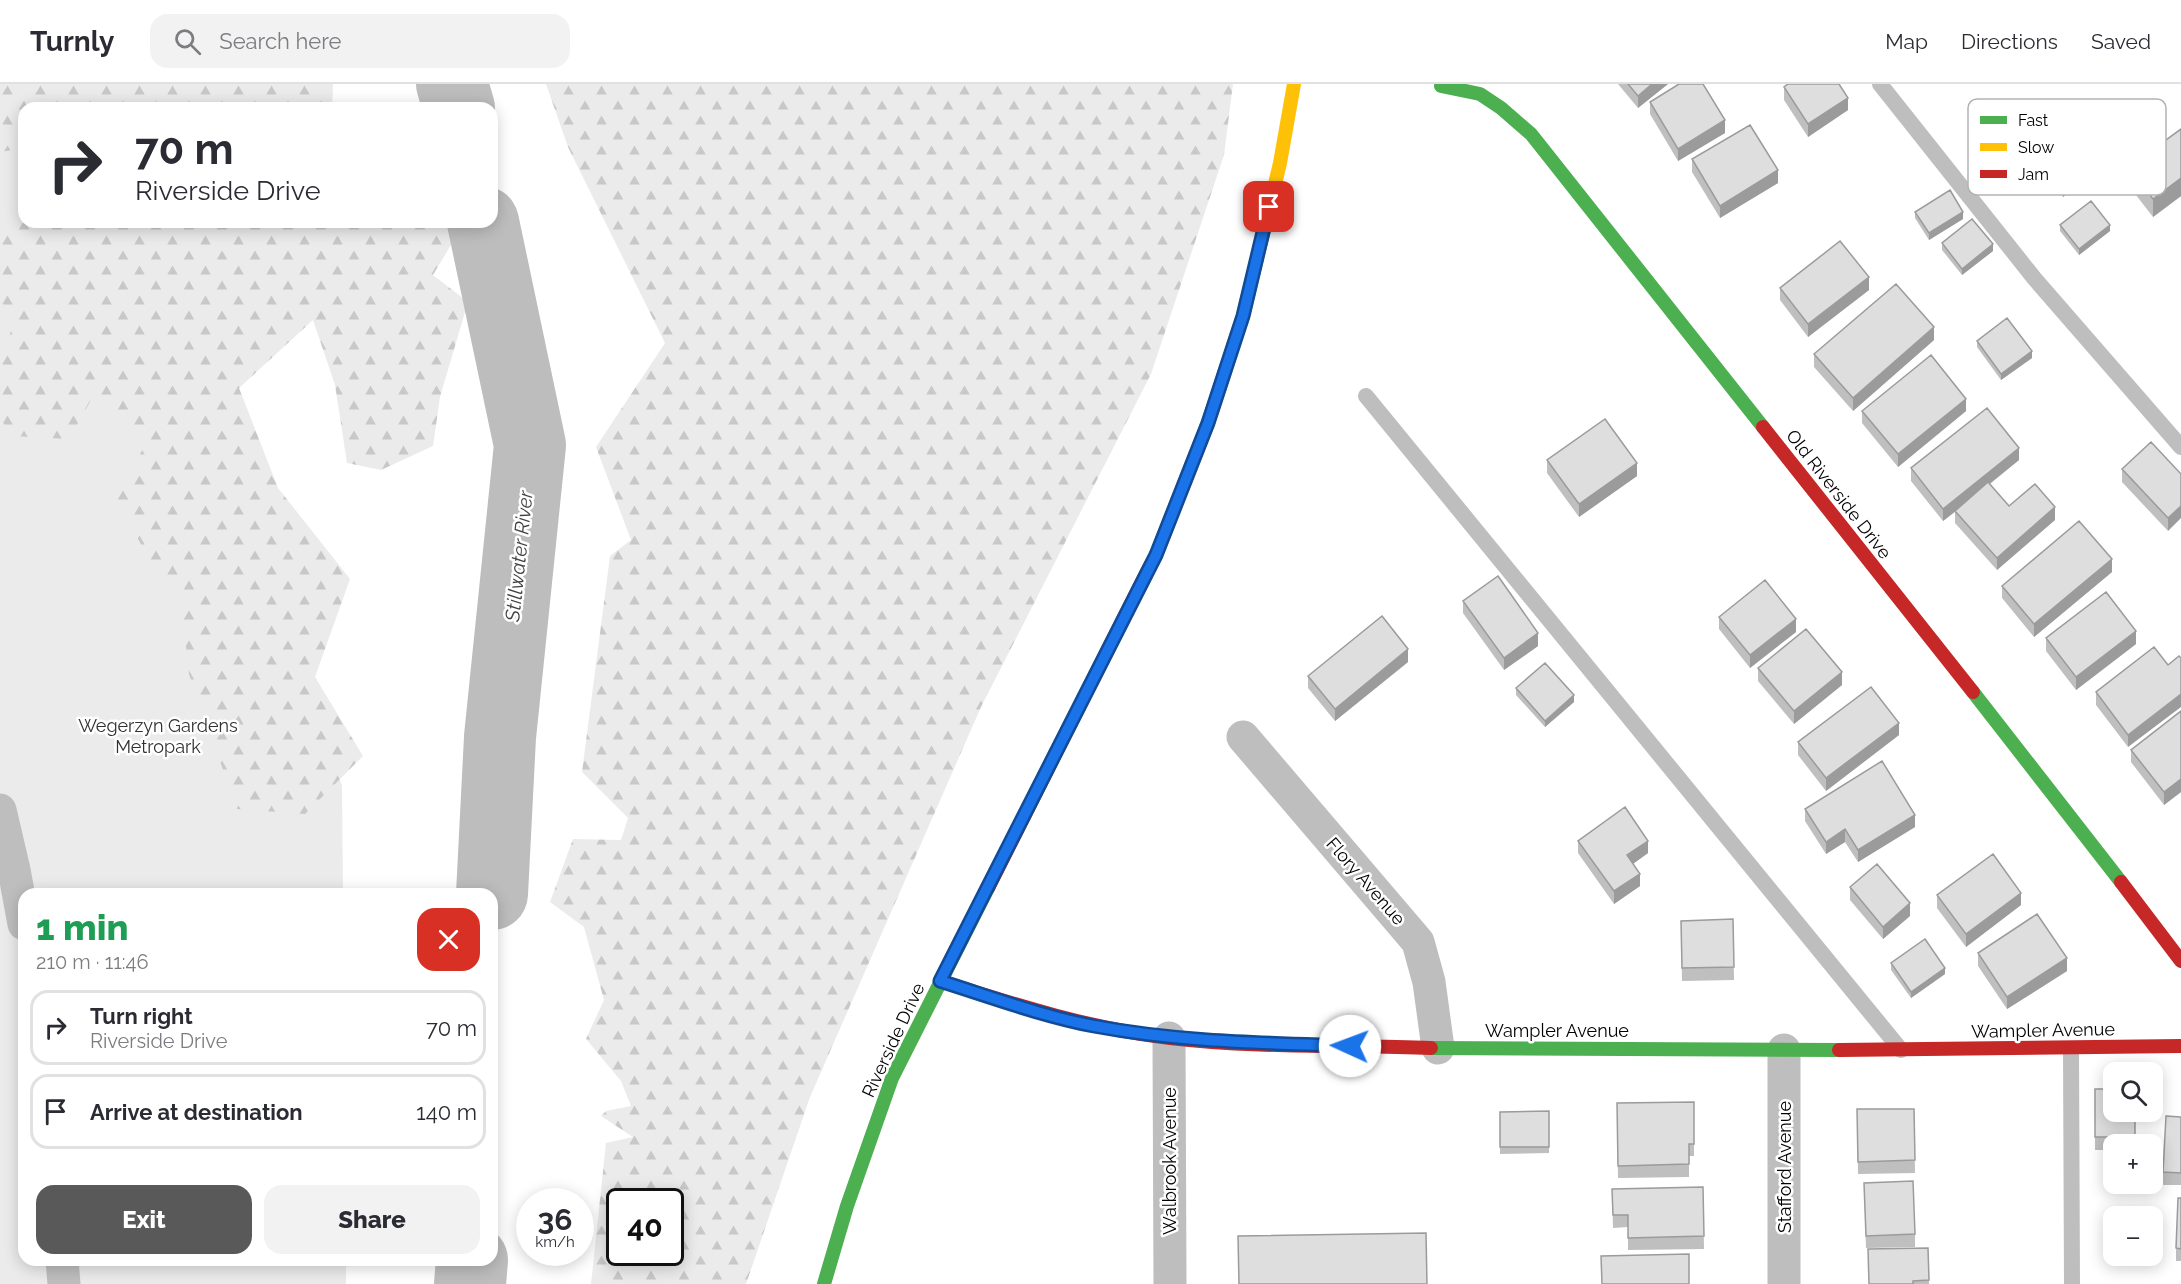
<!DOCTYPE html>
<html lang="en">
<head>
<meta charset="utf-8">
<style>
	:root { --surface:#fff; --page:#f2f2f3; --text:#2b2b33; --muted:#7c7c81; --line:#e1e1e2; --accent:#595959 }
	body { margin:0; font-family:Raleway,sans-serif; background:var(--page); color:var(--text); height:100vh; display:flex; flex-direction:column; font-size:22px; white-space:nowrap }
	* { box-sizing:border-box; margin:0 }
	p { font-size:20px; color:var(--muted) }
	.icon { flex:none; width:33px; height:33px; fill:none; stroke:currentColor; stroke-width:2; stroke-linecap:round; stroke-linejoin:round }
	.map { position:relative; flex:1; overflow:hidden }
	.drawer { position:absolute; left:18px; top:804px; width:480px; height:378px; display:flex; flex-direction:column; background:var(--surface); border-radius:18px; box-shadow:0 3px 15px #0003 }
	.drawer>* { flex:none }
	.guide { position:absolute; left:18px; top:18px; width:480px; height:126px; border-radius:18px; box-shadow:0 3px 15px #0003; background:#fff; color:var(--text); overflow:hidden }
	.buttons { position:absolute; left:2103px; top:978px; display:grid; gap:12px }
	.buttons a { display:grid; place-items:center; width:60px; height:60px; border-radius:12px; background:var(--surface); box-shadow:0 3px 15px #0003; font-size:30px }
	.speed { position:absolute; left:516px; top:1104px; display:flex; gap:12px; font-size:30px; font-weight:700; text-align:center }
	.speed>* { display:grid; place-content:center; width:78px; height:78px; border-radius:50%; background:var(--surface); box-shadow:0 3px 15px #0003; line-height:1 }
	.speed small { font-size:15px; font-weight:400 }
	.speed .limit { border:3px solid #111; border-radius:9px; background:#fff; color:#111 }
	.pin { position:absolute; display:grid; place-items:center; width:51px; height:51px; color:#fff; margin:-26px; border-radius:12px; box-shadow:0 3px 9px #0006 }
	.me { position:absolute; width:66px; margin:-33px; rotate:272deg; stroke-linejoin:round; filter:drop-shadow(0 0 4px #0008) }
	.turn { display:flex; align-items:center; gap:21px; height:126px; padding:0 18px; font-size:27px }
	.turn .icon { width:78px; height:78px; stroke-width:2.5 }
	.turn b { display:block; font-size:42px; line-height:51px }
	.round { display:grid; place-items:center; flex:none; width:63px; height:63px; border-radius:18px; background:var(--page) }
	.headline { display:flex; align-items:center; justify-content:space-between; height:102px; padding:0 18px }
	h1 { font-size:36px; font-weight:800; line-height:45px; color:#1e9e55 }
	.action { display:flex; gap:12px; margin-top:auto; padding:12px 18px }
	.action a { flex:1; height:69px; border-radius:18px; background:var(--accent); color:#fff; font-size:24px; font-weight:800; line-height:69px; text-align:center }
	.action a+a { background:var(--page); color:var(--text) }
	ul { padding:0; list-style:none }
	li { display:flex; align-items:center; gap:18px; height:75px; margin:0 12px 9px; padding:0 6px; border:3px solid var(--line); border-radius:18px }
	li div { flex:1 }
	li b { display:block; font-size:22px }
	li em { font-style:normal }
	header { display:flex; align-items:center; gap:36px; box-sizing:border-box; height:84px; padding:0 30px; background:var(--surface); border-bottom:2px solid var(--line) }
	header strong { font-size:28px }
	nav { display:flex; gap:33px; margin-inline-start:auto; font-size:21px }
	.search { width:420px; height:54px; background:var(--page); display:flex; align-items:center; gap:15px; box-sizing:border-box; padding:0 21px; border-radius:18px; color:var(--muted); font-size:22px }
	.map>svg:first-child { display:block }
	.green { fill:#ebebeb }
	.forest { fill:url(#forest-firs); fill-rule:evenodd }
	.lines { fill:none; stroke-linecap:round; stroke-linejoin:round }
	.river { stroke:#bdbdbd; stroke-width:72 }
	.lane { stroke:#bebebe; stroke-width:16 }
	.street { stroke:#bebebe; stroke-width:33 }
	.fast { stroke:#4caf50; stroke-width:14 }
	.slow { stroke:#ffc107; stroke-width:14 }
	.jam { stroke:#c62828; stroke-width:14 }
	.wall { fill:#bfbfbf }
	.shaded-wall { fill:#9b9b9b }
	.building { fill:#dedede; stroke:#9b9b9b; stroke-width:1.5 }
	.route-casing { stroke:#114b97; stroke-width:15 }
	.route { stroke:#1a73e8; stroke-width:10 }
	.labels { text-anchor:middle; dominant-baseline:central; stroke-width:5; stroke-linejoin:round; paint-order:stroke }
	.street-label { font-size:18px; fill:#000; stroke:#fff }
	.park-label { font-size:18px; fill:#313131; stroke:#fff }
	.water-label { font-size:20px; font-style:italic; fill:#424242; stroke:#fff }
	.key { fill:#fff; stroke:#b2b2b2; stroke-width:1.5 }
	.key-label { font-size:16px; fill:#000 }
</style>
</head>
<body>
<header>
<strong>Turnly</strong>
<div class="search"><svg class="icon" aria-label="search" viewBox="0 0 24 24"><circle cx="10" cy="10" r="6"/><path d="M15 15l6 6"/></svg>Search here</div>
<nav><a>Map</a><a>Directions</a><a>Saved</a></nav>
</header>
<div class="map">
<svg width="2181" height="1200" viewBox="0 0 2181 1200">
	<defs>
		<pattern id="forest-firs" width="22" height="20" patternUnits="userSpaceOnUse" patternTransform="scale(1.5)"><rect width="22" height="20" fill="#ebebeb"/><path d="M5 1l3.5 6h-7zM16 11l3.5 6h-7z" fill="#c8c8c8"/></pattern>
	</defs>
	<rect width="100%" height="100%" fill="#fff"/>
	<path class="green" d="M0,0l24,24v114h121l61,151 136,413 1,108h-319v366h322v24h-346z"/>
	<path class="forest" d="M0,0h333l-1,24h-308v40l-24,4z
		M546,0h687l-9,71 -73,219 -170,333 -171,390 -64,187h-155l15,-141 27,-6 -32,-21 5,-5 25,-5 -10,-25 -35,-42 18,-39 -20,-73 -34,-25 23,-63 48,1 7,-22 -46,-46 28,-216 21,-16 -35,-93 69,-104 -97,-196zM620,1118h50v50h-50z
		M27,138h420l8,16 -22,37 35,27 -28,95 -7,49 -52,24 -34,-7 -12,-78 -22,-65 -74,68 39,100 72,91 -35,98 48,79 -58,58 -68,-5 -48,-135 -9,-81 -30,-33 -35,-61 29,-52 -48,-56 -27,48 -57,-3 -12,-18v-51l16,-53 -16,-12v-73z"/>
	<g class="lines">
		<path class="river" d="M452,0l7,24
			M483,138l47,223 -30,292 -8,157
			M470,1200l2,-24"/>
		<path class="lane" d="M1880,0l154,194 147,169
			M1366,312l535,654
			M2071,965l1,235"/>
		<path class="street" d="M1243,653l175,205 11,40 9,66
			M0,726l14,60 10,54
			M1169,954l1,246
			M62,1176l2,24
			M1784,1200v-234"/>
		<path class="fast" d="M1441,2l39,8 21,14 30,26 232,293
			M1147,488l9,-17 52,-132 35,-107 24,-99
			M1973,608l148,190
			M1431,964l408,2
			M824,1200l23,-78 45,-128 96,-190"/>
		<path class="slow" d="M1267,133l13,-54 14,-79"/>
		<path class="jam" d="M1763,343l210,265
			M2121,798l60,79
			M988,804l159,-316
			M940,897c76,24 151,48 230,57 86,10 174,7 261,10
			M1839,966l342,-4"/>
	</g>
	<path class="wall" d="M1618,0h50l-30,24z
		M1784,3l64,23 -40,27 -24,-37z
		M1650,18l75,31 -47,28 -28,-47z
		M2181,45v67l-28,21 -24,-31v-19z
		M1692,75l86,24 -58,35 -28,-46z
		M2042,81l48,10 -27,22 -21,-26z
		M1915,128l48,7 -34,21 -14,-22z
		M2060,141l50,6 -31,24 -19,-24z
		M1942,159l51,8 -31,24 -20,-25z
		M1780,204l89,2 -61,47 -28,-37z
		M1934,256l-81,71 -39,-44v-13z
		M1977,257l55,17 -31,22 -24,-33z
		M1862,327h104l-68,56 -36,-44z
		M1547,376l90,16 -58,41 -32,-44z
		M2019,376l-29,24 19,22 46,14 -58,50 -42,-47v-11l-12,9 -32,-40v-13z
		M2122,385l59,5 -13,57 -46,-49z
		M2112,488l-78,65 -32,-39v-12z
		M1463,517l75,45 -34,24 -41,-57z
		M1719,533l77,15 -46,36 -31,-39z
		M2046,554l90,6 -60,46 -30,-39z
		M2154,563l-26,100 -32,-42v-13z
		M1408,578l-73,59 -27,-33v-12z
		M1758,584l84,17 -48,39 -36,-43z
		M1516,604l58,14 -29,25 -29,-32z
		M2181,627v81l-17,13 -33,-43v-12z
		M1899,651l-73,56 -28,-36v-13z
		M1805,725l110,18 -57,35 -13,-20 -19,12 -21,-33z
		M1578,757l70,12 -15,11 7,22 -26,18 -36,-51z
		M1850,803l60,29 -27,23 -33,-39z
		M1937,811l84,10 -55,42 -29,-39z
		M1733,835l1,61 -52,1 -1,-60z
		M1978,869l89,18 -60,38 -29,-43z
		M1891,879l54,11 -34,24 -20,-28z
		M2095,1005l40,23v32h-21v6h-19z
		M1694,1018v54h-5v21l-71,1 -1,-75z
		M1857,1025h57l1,64 -57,1z
		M1549,1027v42l-49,1v-42z
		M2181,1033v68h-18v-13z
		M1864,1099l51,51v13l-49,1z
		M1703,1103l1,62 -76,1v-23l-15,1 -1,-39z
		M2181,1114v63h-5v-13z
		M1928,1164l1,36h-60z"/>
	<path class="shaded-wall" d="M1652,0h16l-30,24v-12z
		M1848,14v12l-40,27v-13z
		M1725,36v13l-47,28v-12z
		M2090,85v6l-27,22v-7z
		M1778,86v13l-58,35v-12z
		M2181,94v18l-28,21v-18z
		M1963,128v7l-34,21v-7z
		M2110,141v6l-31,24v-6z
		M1993,160v7l-31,24v-6z
		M1869,193v13l-61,47v-13z
		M1934,243v13l-81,71v-13z
		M2032,267v7l-31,22v-6z
		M1966,315v12l-68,56v-13z
		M2019,364v12l-76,61v-12z
		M1637,379v13l-58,41v-13z
		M2181,422v12l-13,13v-13z
		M2055,423v13l-58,50v-12z
		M2112,475v13l-78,65v-13z
		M1796,535v13l-46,36v-13z
		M2136,547v13l-60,46v-13z
		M1538,549v13l-34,24v-12z
		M1408,565v13l-73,59v-12z
		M1842,588v13l-48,39v-13z
		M2181,610v13l-53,40v-12z
		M1574,611v7l-29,25v-6z
		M1899,639v12l-73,56v-13z
		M2181,695v13l-17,13v-13z
		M1915,731v12l-57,35v-12z
		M1845,745v13l-19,12v-12z
		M1648,757v12l-21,15v-13z
		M1640,790v12l-26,18v-13z
		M2021,809v12l-55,42v-13z
		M1910,819v13l-27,23v-12z
		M2067,874v13l-60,38v-12z
		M1945,884v6l-34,24v-6z"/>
	<path class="building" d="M1628,0h24l-14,12z
		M1679,0h24l22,36 -47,29 -28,-47z
		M1788,0h51l9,14 -40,26 -24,-37z
		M1750,41l28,45 -58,36 -28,-47z
		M2181,45v49l-28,21 -24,-32z
		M1950,106l13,22 -34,21 -14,-21z
		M2091,117l19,24 -31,24 -19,-24z
		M1972,135l21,25 -31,25 -20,-26z
		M1840,157l29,36 -61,47 -28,-36z
		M1896,200l38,43 -81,71 -39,-44z
		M2007,234l25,33 -31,23 -24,-33z
		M1931,271l35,44 -68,55 -36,-43z
		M1987,324l32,40 -76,61 -32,-41z
		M1605,335l32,44 -58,41 -32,-44z
		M2151,358l30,32v32l-13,12 -46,-49z
		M1988,398l21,24 26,-22 20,23 -58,51 -42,-47z
		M2079,437l33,38 -78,65 -32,-38z
		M1498,492l40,57 -34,25 -41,-57z
		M1765,496l31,39 -46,36 -31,-38z
		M2106,508l30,39 -60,46 -30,-39z
		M1382,532l26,33 -73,60 -27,-33z
		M1806,545l36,43 -48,39 -36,-43z
		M2154,563l14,18 11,-9 2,2v36l-53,41 -32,-43z
		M1545,579l29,32 -29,26 -29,-33z
		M1871,603l28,36 -73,55 -28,-36z
		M2181,627v68l-17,13 -33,-42z
		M1882,677l33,54 -57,35 -13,-21 -19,13 -21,-33z
		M1625,723l23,34 -21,14 13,19 -26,17 -36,-50z
		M1993,770l28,39 -55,41 -29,-39z
		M1877,780l33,39 -27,24 -33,-40z
		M2037,830l30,44 -60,39 -29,-44z
		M1733,835l1,48 -52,1 -1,-47z
		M1925,855l20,29 -34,24 -20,-29z
		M2095,1005h19v23h21v25h-40z
		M1694,1018v42h-5v20l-71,2 -1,-63z
		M1857,1025h57l1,51 -57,2z
		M1549,1027v36h-49v-35z
		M2166,1032l15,1v56l-18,-1z
		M1913,1097l2,53 -49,2 -2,-53z
		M1703,1103l1,49 -76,2v-23h-15l-1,-26z
		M2178,1114h3v51l-5,-1z
		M1426,1149l1,51h-188l-1,-48z
		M1928,1164l1,32 -16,1v3h-44l-1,-35z
		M1689,1170v30h-87l-1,-28z"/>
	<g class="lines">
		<defs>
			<path id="route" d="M1269,123l-26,109 -35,107 -52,132 -216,426c51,16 102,35 154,45 85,16 170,17 256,20"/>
		</defs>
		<use href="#route" class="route-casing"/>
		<use href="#route" class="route"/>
	</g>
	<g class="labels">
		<g class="street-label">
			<text transform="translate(1839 410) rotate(52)">Old Riverside Drive</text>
			<text transform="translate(1366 797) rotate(49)">Flory Avenue</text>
			<text x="1557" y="946">Wampler Avenue</text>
			<text transform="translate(2043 946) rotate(-1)">Wampler Avenue</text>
			<text transform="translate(893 956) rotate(-65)">Riverside Drive</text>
			<text transform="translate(1169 1077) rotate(-90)">Walbrook Avenue</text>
			<text transform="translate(1784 1083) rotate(-90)">Stafford Avenue</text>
		</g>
		<g class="park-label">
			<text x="158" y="641">Wegerzyn Gardens<tspan x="158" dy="21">Metropark</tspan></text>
		</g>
		<g class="water-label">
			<text transform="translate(519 472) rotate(-84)">Stillwater River</text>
		</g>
	</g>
	<rect x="1968" y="15" width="198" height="96" rx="9" class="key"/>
	<rect x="1980" y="32" width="27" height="8" fill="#4caf50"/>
	<rect x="1980" y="59" width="27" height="8" fill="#ffc107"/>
	<rect x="1980" y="86" width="27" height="8" fill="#c62828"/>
	<g class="key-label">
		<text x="2018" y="42">Fast</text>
		<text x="2018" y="69">Slow</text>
		<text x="2018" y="96">Jam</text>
	</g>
</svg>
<div class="buttons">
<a><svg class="icon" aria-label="search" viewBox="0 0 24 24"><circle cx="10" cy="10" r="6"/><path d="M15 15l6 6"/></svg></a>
<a>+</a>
<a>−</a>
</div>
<div class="speed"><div>36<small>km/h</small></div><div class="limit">40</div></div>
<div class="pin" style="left:1269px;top:123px;background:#d93025"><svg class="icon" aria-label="arrive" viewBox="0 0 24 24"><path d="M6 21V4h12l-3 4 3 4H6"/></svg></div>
<svg class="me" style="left:1350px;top:962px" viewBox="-20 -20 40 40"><circle r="19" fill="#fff"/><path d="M0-13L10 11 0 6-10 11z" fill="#1a73e8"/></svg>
<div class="guide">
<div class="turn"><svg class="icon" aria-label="right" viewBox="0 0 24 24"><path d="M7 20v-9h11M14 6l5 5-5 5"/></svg><div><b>70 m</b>Riverside Drive</div></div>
</div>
<section class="drawer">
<div class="headline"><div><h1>1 min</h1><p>210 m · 11:46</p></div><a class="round" style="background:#d93025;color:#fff"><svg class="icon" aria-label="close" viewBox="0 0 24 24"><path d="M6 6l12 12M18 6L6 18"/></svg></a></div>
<ul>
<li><svg class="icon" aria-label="right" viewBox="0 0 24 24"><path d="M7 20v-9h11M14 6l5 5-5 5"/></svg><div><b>Turn right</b><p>Riverside Drive</p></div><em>70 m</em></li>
<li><svg class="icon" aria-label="arrive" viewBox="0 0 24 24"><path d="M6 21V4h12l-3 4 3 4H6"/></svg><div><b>Arrive at destination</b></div><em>140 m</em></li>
</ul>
<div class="action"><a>Exit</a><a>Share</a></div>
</section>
</div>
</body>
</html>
